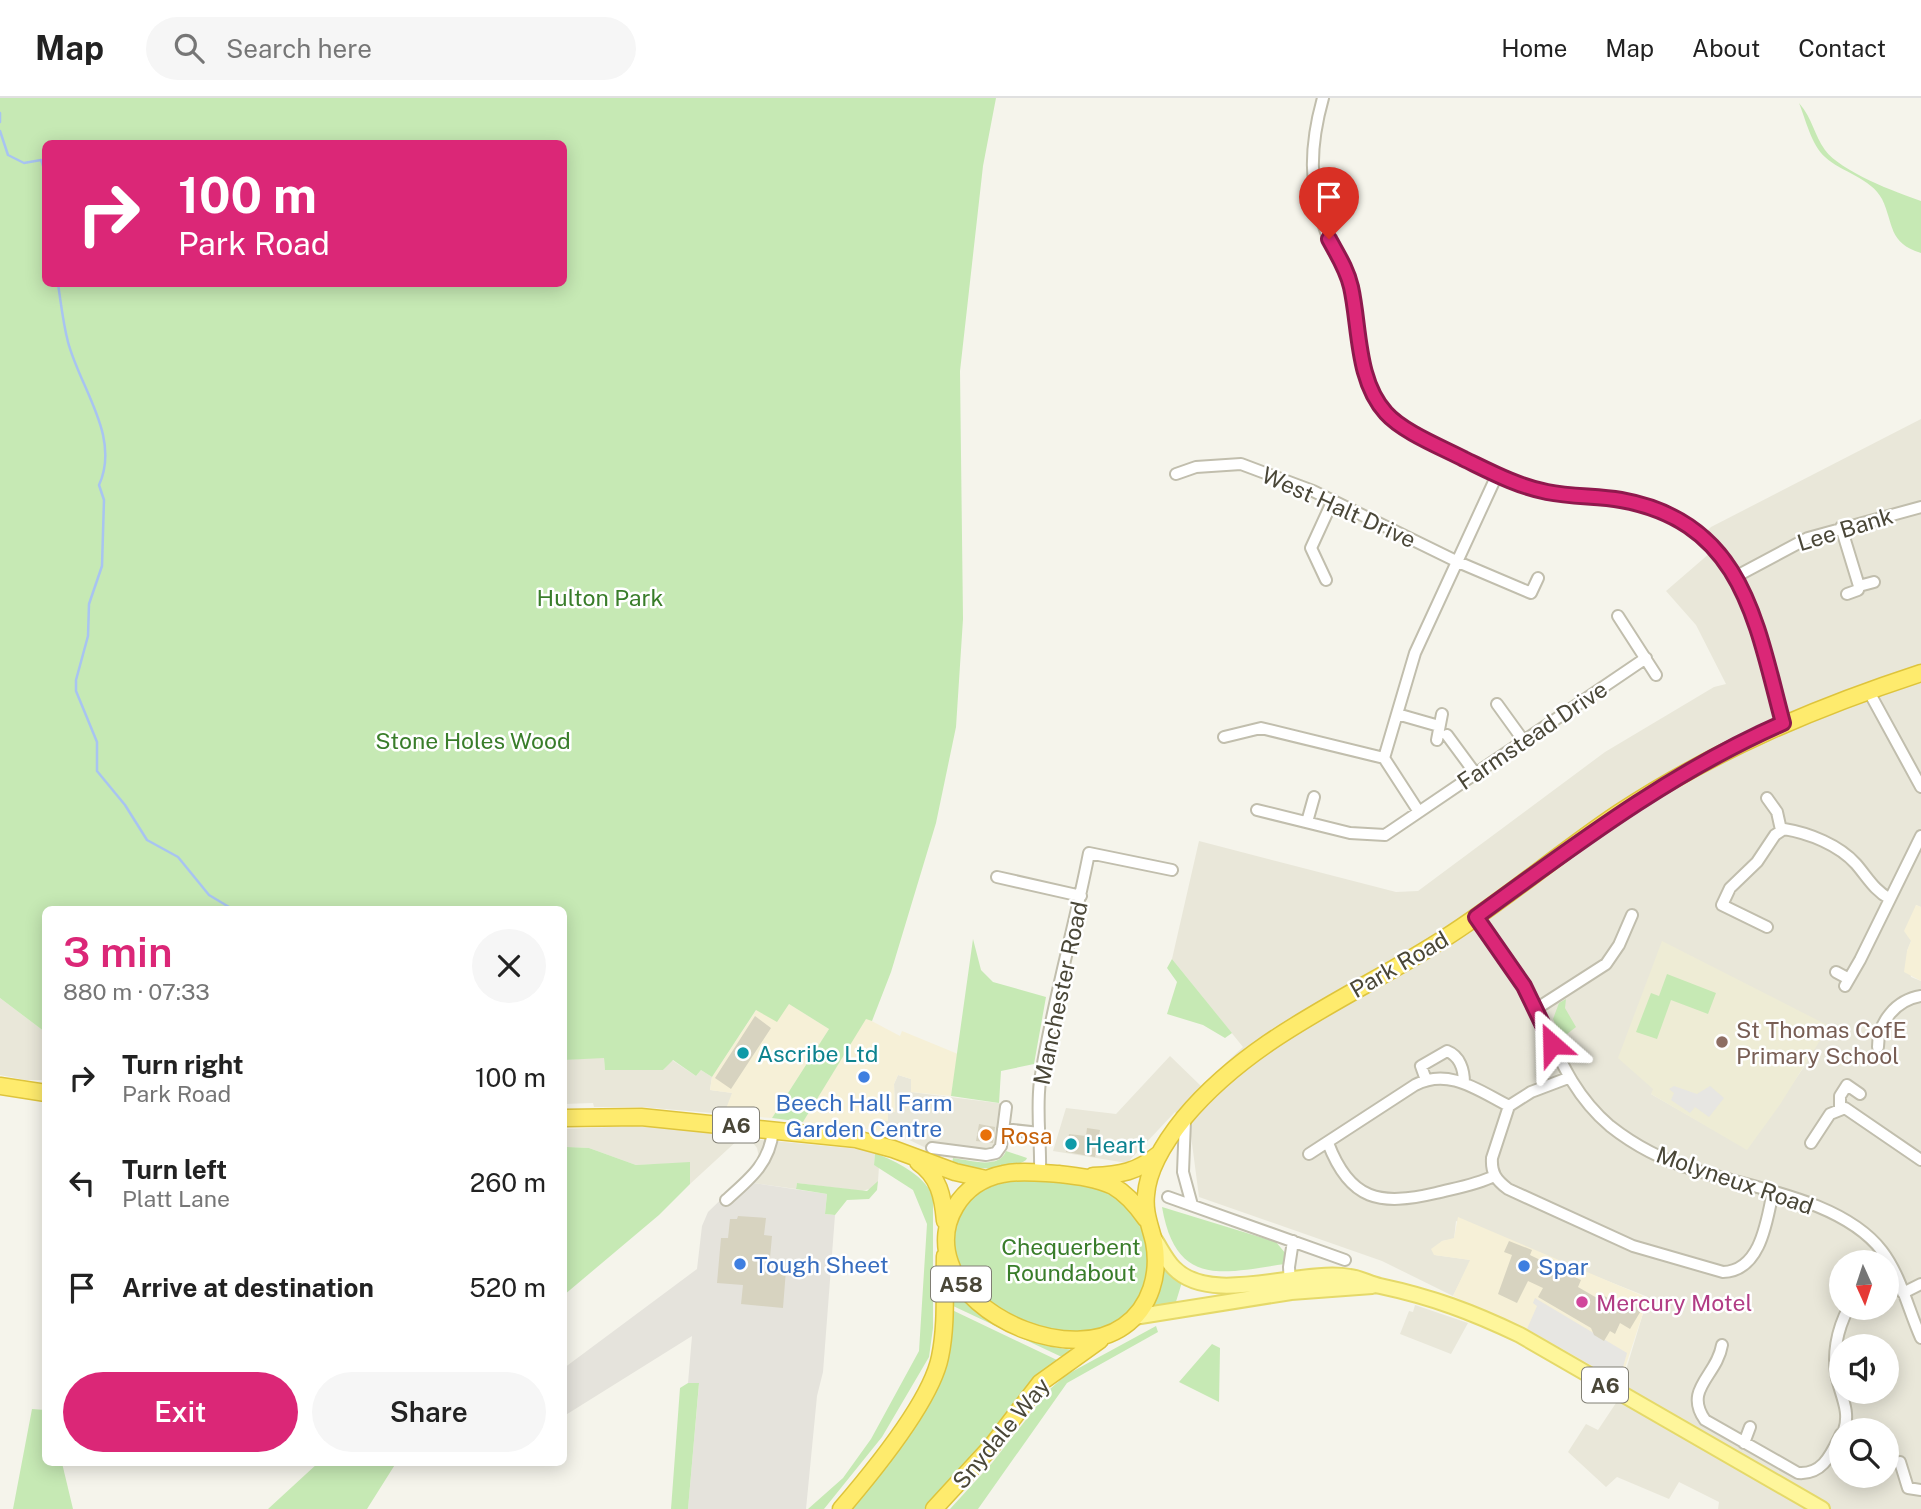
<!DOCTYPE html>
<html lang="en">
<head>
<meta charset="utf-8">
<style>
	:root { --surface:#fff; --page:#f6f6f6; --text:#222; --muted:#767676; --line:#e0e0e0; --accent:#db2777 }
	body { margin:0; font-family:"Public Sans",sans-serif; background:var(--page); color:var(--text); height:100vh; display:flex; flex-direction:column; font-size:26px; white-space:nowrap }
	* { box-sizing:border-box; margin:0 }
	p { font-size:23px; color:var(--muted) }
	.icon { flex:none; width:38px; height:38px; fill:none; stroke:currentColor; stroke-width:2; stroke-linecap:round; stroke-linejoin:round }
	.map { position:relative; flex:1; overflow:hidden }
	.drawer { position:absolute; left:42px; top:808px; width:525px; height:560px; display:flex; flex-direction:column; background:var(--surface); border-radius:10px; box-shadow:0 4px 18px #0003 }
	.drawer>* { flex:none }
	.guide { position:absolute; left:42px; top:42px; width:525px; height:147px; border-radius:10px; box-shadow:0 4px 18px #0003; background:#db2777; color:#fff; overflow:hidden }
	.needle { width:46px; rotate:177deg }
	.fabs { position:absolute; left:1829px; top:1152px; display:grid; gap:14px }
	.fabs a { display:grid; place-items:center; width:70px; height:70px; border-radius:50%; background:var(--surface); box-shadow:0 4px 18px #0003; font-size:35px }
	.pin { position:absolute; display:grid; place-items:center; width:60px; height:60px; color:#fff; margin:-72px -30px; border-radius:50% 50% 50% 0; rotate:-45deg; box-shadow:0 0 7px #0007 }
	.pin .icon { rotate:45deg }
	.me { position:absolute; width:77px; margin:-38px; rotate:335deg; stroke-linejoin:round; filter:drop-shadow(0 0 5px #0008) }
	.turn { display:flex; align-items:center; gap:24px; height:147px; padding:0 21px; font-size:32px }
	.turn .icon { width:91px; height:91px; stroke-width:2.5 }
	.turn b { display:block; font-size:49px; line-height:60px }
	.round { display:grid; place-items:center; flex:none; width:74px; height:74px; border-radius:37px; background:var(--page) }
	.summary { display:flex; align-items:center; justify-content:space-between; height:119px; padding:0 21px }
	h1 { font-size:42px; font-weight:600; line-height:52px; color:var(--accent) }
	.action { display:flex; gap:14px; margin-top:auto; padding:14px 21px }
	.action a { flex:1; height:80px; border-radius:42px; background:var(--accent); color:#fff; font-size:28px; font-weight:600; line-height:80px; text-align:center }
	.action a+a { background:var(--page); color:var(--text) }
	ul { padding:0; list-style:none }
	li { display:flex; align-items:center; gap:21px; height:105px; padding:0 21px }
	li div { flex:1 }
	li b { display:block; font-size:26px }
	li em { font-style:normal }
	header { display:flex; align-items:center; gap:42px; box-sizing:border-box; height:98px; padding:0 35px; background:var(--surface); border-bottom:2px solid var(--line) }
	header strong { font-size:33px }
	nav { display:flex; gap:38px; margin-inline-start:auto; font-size:24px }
	.search { width:490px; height:63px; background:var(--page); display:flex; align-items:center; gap:18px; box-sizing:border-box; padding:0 24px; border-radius:38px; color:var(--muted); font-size:26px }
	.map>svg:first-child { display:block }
	.residential { fill:#e9e7d9; fill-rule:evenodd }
	.commercial { fill:#f6f0d7 }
	.industrial { fill:#e5e3dc }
	.education { fill:#eeecd5 }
	.green { fill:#c6e9b4; fill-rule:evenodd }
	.parking { fill:#e7e6e2 }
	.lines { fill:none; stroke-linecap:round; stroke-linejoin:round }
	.stream { stroke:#a8c4f1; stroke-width:2.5 }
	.building { fill:#d7d3c0 }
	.minor-casing { stroke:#c1bead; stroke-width:14 }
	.major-casing { stroke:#e5d969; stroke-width:18 }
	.highway-casing { stroke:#dec43c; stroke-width:19 }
	.minor { stroke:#fff; stroke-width:10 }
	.major { stroke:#fef69b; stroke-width:14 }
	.highway { stroke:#feeb6d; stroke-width:16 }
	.route-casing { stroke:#8e194d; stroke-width:18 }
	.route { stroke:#db2777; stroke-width:12 }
	.education-dot { fill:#8d6e63; stroke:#fff; stroke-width:2.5 }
	.culture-dot { fill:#0f9aa8; stroke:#fff; stroke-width:2.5 }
	.shop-dot { fill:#3f7fe0; stroke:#fff; stroke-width:2.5 }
	.food-dot { fill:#e8710a; stroke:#fff; stroke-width:2.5 }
	.hotel-dot { fill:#d1479c; stroke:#fff; stroke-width:2.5 }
	.labels { text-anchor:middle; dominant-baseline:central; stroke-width:5; stroke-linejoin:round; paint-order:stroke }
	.shield { fill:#fff; stroke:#807e74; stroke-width:2 }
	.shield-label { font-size:21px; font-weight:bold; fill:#4a4738 }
	.street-label { font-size:23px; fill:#4a4738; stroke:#fff }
	.park-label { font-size:23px; fill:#397d2a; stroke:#fff }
	.education-label { font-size:23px; fill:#785e54; stroke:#fff; text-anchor:start }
	.culture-label { font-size:23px; fill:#0d838f; stroke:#fff; text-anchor:start }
	.shop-label { font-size:23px; fill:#366cbe; stroke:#fff; text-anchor:start }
	.food-label { font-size:23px; fill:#c56008; stroke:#fff; text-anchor:start }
	.hotel-label { font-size:23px; fill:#b23c85; stroke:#fff; text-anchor:start }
</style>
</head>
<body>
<header>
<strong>Map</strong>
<div class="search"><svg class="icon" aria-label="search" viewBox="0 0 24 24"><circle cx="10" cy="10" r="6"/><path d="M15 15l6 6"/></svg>Search here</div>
<nav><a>Home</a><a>Map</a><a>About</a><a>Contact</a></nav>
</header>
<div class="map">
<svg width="1921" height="1411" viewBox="0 0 1921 1411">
	<rect width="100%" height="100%" fill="#f5f4eb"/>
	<path class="residential" d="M1921,321v488l-5,-2 -5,36 -4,10 4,26 10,4v528h-203l1,-7 -40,-20 -10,17 -52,-22 -11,10 -38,-35 18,-28 12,6 18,-27 32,-106 -192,-76 -2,18 -12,2 -7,14 36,5 -18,36 -71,-35 -183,-64 -9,-69 -15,-16 -48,51 -74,-12 13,-43 50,6 54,-58 31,30 42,-39 -71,-88 27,-118 197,51 22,-1 187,-139 109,-65 12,-3 -30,-59 -30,-34 44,-38 -12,-13 13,-13zM1806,966l-59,85 -96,-55 3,-4zM1841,1164h45v45h-45zM1841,1248h45v45h-45zM1841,1332h45v45h-45z
		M0,900l45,34 -1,48h-19l-25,-5z
		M604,959l1,13h58l9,-10 24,16 5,-6 11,7 -2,13 23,3 -9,21 -83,-7h-47l-1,-4 -29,1v-44z
		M898,977l13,4v13l102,13 -10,52 -11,5 -49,-6 -38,-18 -23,-7 6,-19h7l-1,-28z
		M632,1028l52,2 56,10 -50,46 -1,-21 -53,2 -47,-17 -22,-1 -2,-18z
		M750,1041l119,11 6,3 -1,12 5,2 -1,14 -5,7 -11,3 -65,-8 -1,6 -56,-8 14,-13 5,-11 -2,-9z
		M1415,1207l53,18 -17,31 -51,-20 9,-23 4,1z"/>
	<path class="commercial" d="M1916,807l5,2v74l-17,-9 3,-21 4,-10 -7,-10z
		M789,906l40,25 -57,89 -48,-4 8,-21 -22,-3 2,-13 45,-68z
		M866,920l34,18 2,-5 56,23 -7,42 -40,-4v-13l-13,-4 -4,9 1,28 -7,1v8h-5l-2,10 -78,-9z
		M1458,1119l190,81 -29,88 -112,-64 -54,-26 17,-36 -36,-5 -3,-6 11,-8 12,-3z"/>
	<path class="industrial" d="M740,1083l87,13 -2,20 10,1 -12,157 -6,24 -11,113h-118l11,-125 -11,-1 4,-47 -128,80v-48l133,-99 5,-43 6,-14z"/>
	<path class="education" d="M1662,843l167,85 -48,77 -34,47 -96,-56 2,-5 -35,-31z"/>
	<path class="green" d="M0,0h996l-13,68 -23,205 3,248 -7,108 -20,96 -45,149 -19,49 -6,-2 -63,103 -31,-4 57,-89 -40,-25 -12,18 -21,-12 -44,67 -11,-7 -5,6 -23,-16 -10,10h-58l-1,-12 -40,2v-150h-518l-1,122 -45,-34zM46,46h518v140h-518z
		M1799,5c14,16 15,32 26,47 15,21 72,43 96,51v52c-33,-10 -27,-29 -39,-54 -11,-21 -41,-27 -57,-42 -14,-13 -19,-37 -26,-54z
		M973,841l8,31 12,12 53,15 -12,67 -33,7 -2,32 -48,-7z
		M1172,861l60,74 -7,5 -22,-13 -36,-11 10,-32 -10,-14z
		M1667,876l49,19 -8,21 -37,-14 -14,39 -21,-7 15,-39 8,3z
		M1566,901l-1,9 11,19 -14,11 -9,-19 6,-16z
		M564,1031l3,18 22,1 47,17 54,-3v22l-31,31 -95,80z
		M1006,1053l21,7 -1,2c-18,12 -53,9 -74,4l1,-6c16,2 46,12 53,-7z
		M875,1055c22,9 46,20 58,42v133l-4,29 -47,80 -58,72h-16l35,-31 28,-39 48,-88 8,-127 -14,-34 -39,-25z
		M1019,1082c45,2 106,0 124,52 5,13 7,28 4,42 -21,119 -228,32 -189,-58 11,-25 37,-33 61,-36z
		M878,1083l-1,9 -8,9 -22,1 -12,15 -10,-1 2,-20 -31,-5 1,-6 70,8z
		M1162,1109l114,35 10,12 -1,10c-63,9 -109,24 -123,-57z
		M1163,1172l19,12 -7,23 -25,4z
		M951,1185l26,29 70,34 26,4 -9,8 -113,-53z
		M950,1211l107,51 -23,19 -49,66 -61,64h-76l57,-73z
		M1156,1228l2,6 -91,51 -89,126h-28l42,-46 58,-74 16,-14z
		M1212,1246l8,4 -1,54 -40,-20z
		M688,1285h11l-11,126h-17l9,-121z
		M32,1311l13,1 1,53h16l11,46h-60z
		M318,1365h78l-29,46h-99z"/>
	<path class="parking" d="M1674,988l23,8 13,-8 14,12 -15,19 -14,-10 -5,6 -19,-13 3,-7 -5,-4z
		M1535,1200l92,55 -8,28 -92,-52 10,-23 -4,-3z"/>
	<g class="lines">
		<path class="stream" d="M0,15v9
			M0,33l8,24 16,8 17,-3 5,14
			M46,105v13
			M58,186c3,19 5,39 10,58 12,46 53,95 31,143l5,15 -2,66 -13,38 -1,32 -12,44v11l21,51v29l28,34 22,35 31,17 31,38 25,15"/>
	</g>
	<path class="building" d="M755,918l16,12 -40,61 -16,-11z
		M979,1026l16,3 -2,16 -17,-2z
		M1087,1030l13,2 -5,27 -29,-5 3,-18 17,2z
		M738,1118l28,2 -2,17 8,1 -3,33 17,1 -3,38 -42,-4 2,-19 -26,-2 4,-45h7l2,-19h7z
		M1509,1143l23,9 -2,5 51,25 -3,7 19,11 2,-5 25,14 4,-8 12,6 2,4 -12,20 -10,-6 -5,11 -5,-3 -6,10 -10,-6 -3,-7 -53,-31 5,-9 -15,-7 -11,22 -19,-9 14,-39 -8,-3z"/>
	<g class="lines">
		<defs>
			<path id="minor" d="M1323,0c-13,46 -15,89 3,134 7,17 17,31 23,48 13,39 6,86 29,123 16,24 49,36 74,49 31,17 62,34 97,41 23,4 46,3 68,6 124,18 139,124 166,224
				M1176,376l20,-7 45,-3 72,27 145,71 73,31 7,-15
				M1841,429l18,59 -1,4 -11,4
				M1735,479l73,-39 113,-31
				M1326,482l-15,-32 22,-48
				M1859,488l15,-4
				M1618,518l38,59
				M1868,592l53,97
				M1497,606l26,36
				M1397,616l42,12
				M1447,637l28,38
				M1224,639l37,-9 123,30
				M1437,642l5,-26
				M1384,660l31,-105 82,-178
				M1384,660l35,54
				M1767,700l10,14 4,18
				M1257,712l93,23 35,2 261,-177
				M1307,724l7,-25
				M997,779l84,19
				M1476,819c17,23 35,45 49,70 28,50 39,100 85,139 24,19 55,35 85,44 57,18 148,30 187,81 19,25 26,58 39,87
				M1767,829l-45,-22 8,-17 27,-26 18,-27 9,-6c25,4 55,16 72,35 12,14 18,26 34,35
				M1836,874l13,7
				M1845,888l15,-26 61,-124
				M1536,911l70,-45 13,-19 13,-30
				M1878,949c0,-25 18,-47 43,-51
				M1568,980l-37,14 -22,14 -17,52c-1,15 4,22 16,31l125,57 90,26c38,-1 44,-52 50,-81
				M1426,982l-5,-14 26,-15c13,5 17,19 17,32
				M1840,1010v-12l7,-11 13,9
				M1185,1022l-2,52 9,33
				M1003,1031l37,4
				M1328,1045c22,58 52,63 108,50 20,-5 40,-8 58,-17
				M1811,1045l19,-29 15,-6 76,52
				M932,1050l54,7 10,-2 5,-7 5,-39
				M1309,1056l106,-69c34,-18 64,6 94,21
				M1040,1075c1,-31 -4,-62 0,-92 12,-77 34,-151 49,-228l83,17
				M1168,1099l177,63
				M726,1102c24,-21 44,-37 47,-70
				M1290,1188l-1,-19 4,-26
				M1903,1195l18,-9
				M1722,1247c-5,31 -39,44 -17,75l93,53c25,2 33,-19 43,-39
				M1844,1332c6,-17 -2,-32 -6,-48 -7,-25 -1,-53 11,-75
				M1744,1345l6,-16
				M1900,1364l8,26 13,2"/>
			<path id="major" d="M1153,1139c7,10 12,22 21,31 38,39 126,0 176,9 10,1 20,7 30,9 52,11 92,26 140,49l302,174
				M1134,1219l157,-25 81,-6"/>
			<path id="highway" d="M0,988l46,7
				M564,1020l77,-1 215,22 37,10 62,23 31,7
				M918,1064c21,14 25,35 27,59
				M1093,1078c27,-1 44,-4 66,-22
				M1146,1121c-9,-13 -19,-25 -33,-33 -17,-8 -36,-10 -54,-12 -19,-1 -38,-4 -56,0 -42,8 -67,49 -53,89 19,57 122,100 174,63 27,-19 36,-53 30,-84 -4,-17 -10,-30 -8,-47 2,-28 21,-56 38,-77 70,-84 171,-122 261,-180 60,-38 114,-85 174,-125 94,-62 195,-105 302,-140
				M841,1411c30,-35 90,-107 99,-152 7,-33 4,-68 5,-101
				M934,1411l57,-62 49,-64 60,-43"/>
		</defs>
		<use href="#minor" class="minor-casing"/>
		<use href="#major" class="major-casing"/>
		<use href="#highway" class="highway-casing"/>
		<use href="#minor" class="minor"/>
		<use href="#major" class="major"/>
		<use href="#highway" class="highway"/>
	</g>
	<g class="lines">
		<defs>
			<path id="route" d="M1329,141c8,15 18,30 22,48 9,40 5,93 35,126 17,19 55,34 78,46 27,13 53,27 83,33 25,5 50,4 74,8 122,22 135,122 162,223 -112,49 -208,122 -307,194l48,69 28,58"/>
		</defs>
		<use href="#route" class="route-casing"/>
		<use href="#route" class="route"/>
	</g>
	<circle class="education-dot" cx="1722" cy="944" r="7"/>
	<g class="culture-dot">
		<circle cx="743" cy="955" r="7"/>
		<circle cx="1071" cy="1046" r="7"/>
	</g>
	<g class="shop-dot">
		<circle cx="864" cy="979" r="7"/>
		<circle cx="740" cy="1166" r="7"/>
		<circle cx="1524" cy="1168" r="7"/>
	</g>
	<circle class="food-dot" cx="986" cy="1037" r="7"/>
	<circle class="hotel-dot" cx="1582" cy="1204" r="7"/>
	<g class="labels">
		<g class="shield">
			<rect x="713" y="1009.5" width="46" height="35" rx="5"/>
			<rect x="931" y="1168.5" width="60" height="35" rx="5"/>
			<rect x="1582" y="1269.5" width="46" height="35" rx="5"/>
		</g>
		<g class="shield-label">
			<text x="736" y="1027">A6</text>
			<text x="961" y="1186">A58</text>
			<text x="1605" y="1287">A6</text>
		</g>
		<g class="street-label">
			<text transform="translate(1339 409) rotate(24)">West Halt Drive</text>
			<text transform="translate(1845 431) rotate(-17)">Lee Bank</text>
			<text transform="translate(1532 637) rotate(-34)">Farmstead Drive</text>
			<text transform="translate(1399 866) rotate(-30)">Park Road</text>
			<text transform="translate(1060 895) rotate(-78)">Manchester Road</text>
			<text transform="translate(1735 1082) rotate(19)">Molyneux Road</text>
			<text transform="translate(1001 1335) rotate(-50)">Snydale Way</text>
		</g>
		<g class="park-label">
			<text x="600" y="499">Hulton Park</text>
			<text x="473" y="642">Stone Holes Wood</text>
			<text x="1071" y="1148">Chequerbent<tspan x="1071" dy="26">Roundabout</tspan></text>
		</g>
		<g class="education-label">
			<text x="1736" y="931">St Thomas CofE<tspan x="1736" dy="26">Primary School</tspan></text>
		</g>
		<g class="culture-label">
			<text x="757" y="955">Ascribe Ltd</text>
			<text x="1085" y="1046">Heart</text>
		</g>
		<g class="shop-label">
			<text x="864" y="1004" text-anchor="middle">Beech Hall Farm<tspan x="864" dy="26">Garden Centre</tspan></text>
			<text x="754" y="1166">Tough Sheet</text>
			<text x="1538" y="1168">Spar</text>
		</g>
		<g class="food-label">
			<text x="1000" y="1037">Rosa</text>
		</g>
		<g class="hotel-label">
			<text x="1596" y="1204">Mercury Motel</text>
		</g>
	</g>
</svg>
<div class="fabs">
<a><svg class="needle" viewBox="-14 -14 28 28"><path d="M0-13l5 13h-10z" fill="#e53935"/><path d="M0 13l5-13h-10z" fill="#767676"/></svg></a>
<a><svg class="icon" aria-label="sound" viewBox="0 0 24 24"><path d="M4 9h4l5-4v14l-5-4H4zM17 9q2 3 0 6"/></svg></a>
<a><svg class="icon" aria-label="search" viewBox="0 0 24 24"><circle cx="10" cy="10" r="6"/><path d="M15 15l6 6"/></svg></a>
</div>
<div class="pin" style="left:1329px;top:141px;background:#d93025"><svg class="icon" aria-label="arrive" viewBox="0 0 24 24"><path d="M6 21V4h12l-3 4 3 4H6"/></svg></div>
<svg class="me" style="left:1552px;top:946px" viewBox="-20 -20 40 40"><path d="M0-17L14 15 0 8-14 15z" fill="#db2777" stroke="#fff" stroke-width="4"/></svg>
<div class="guide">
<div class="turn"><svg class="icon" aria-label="right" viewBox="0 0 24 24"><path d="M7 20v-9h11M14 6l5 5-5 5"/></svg><div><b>100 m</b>Park Road</div></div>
</div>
<section class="drawer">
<div class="summary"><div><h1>3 min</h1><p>880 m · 07:33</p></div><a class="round"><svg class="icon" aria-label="close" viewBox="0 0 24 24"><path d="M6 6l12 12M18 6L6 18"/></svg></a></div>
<ul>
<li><svg class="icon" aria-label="right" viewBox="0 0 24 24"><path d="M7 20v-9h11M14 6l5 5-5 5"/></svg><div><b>Turn right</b><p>Park Road</p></div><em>100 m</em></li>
<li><svg class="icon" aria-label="left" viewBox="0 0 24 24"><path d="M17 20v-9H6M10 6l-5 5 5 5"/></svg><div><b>Turn left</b><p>Platt Lane</p></div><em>260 m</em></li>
<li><svg class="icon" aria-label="arrive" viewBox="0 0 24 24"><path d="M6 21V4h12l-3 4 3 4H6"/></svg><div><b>Arrive at destination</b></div><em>520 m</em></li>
</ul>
<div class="action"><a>Exit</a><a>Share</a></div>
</section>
</div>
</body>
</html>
